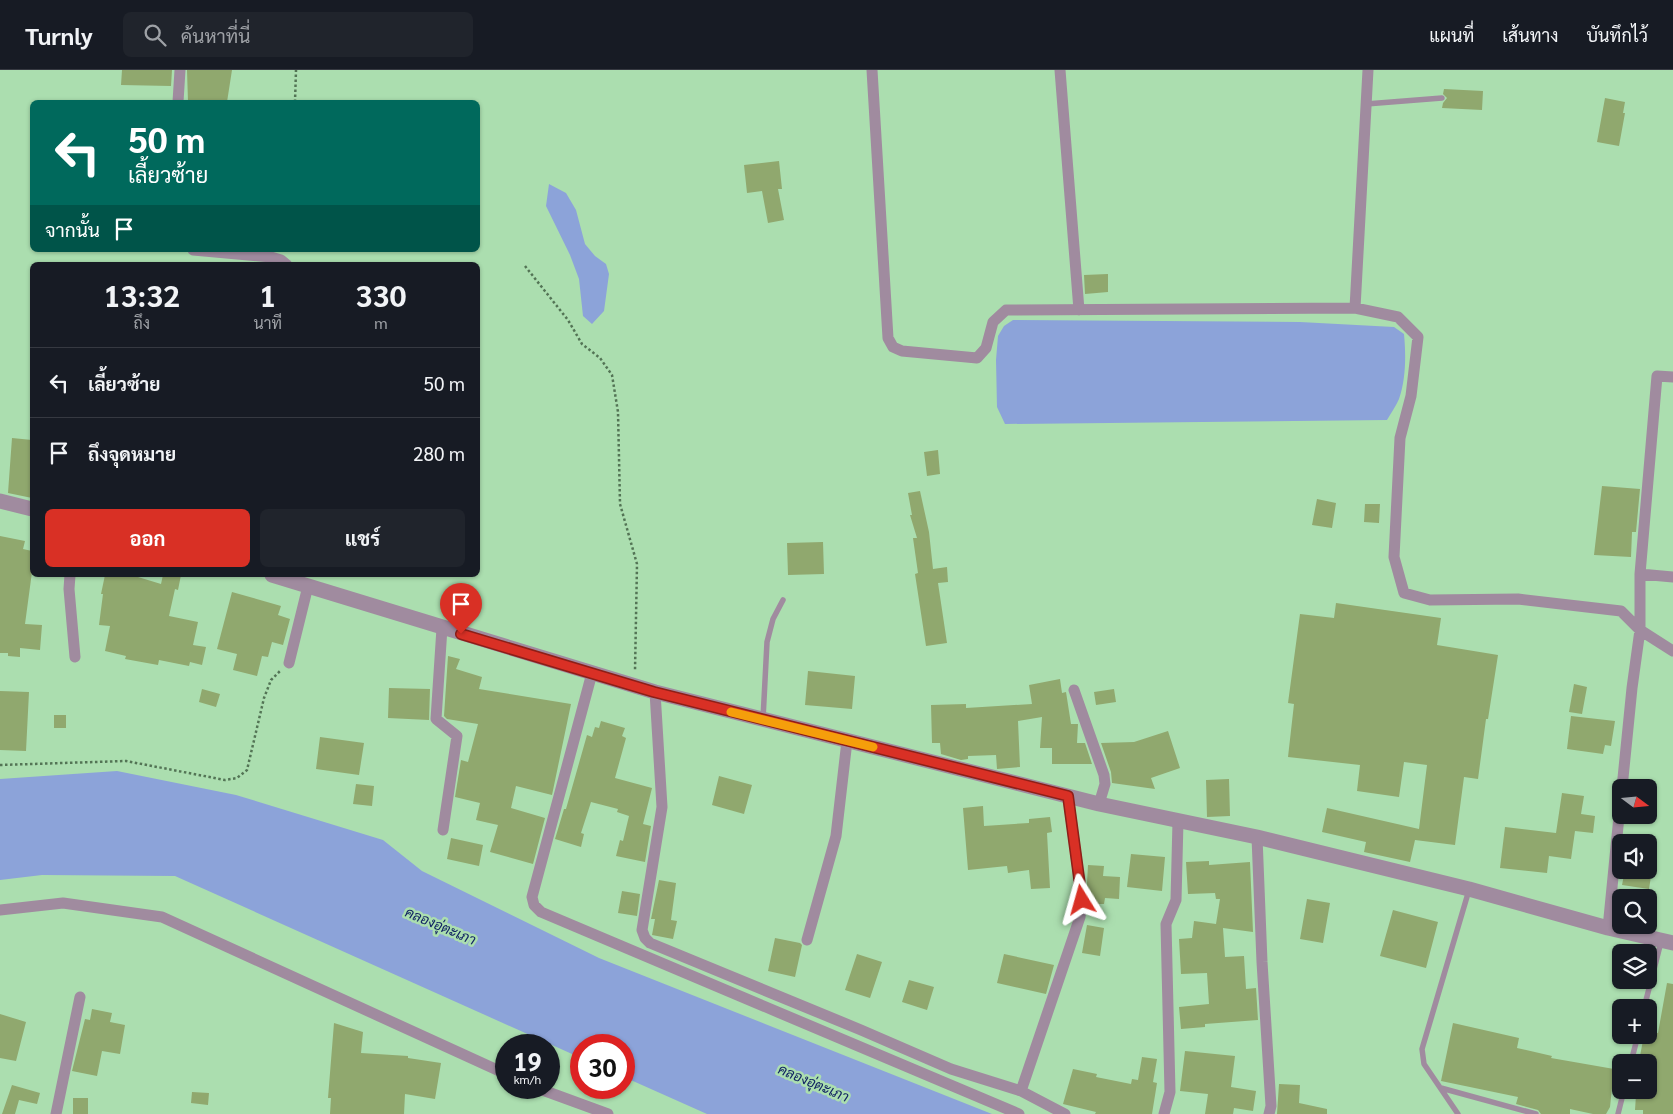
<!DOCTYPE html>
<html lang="th">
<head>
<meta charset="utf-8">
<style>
	:root { --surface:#171b24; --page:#20242c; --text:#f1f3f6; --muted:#9ea1a6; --line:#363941; --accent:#d93025 }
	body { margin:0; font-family:Georgia,Sarabun,serif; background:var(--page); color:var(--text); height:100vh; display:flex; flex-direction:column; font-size:19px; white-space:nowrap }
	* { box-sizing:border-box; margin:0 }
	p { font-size:16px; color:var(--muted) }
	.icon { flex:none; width:28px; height:28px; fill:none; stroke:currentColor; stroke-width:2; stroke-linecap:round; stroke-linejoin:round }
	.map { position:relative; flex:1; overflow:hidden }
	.side { position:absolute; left:30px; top:192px; width:450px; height:315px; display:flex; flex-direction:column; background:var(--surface); border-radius:8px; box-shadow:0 1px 4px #0004 }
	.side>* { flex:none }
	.top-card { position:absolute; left:30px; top:30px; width:450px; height:152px; border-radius:8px; box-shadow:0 1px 4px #0004; background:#00695c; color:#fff; overflow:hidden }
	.needle { width:32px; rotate:106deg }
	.controls { position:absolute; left:1612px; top:709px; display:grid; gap:10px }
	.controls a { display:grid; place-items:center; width:45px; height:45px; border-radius:8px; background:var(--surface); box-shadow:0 1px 4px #0004; font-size:25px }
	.speed { position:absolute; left:495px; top:964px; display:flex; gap:10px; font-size:25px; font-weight:700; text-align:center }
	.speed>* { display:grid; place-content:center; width:65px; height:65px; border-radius:50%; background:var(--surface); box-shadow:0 1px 4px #0004; line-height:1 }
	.speed small { font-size:12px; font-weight:400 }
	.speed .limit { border:8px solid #d22; background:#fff; color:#111 }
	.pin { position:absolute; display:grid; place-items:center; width:42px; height:42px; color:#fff; margin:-51px -21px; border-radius:50% 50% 50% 0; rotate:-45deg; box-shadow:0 0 5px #0007 }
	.pin .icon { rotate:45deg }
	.me { position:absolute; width:55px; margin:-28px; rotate:352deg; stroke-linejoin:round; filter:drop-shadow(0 0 4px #0008) }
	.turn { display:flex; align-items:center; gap:18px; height:105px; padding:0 15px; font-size:22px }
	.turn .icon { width:65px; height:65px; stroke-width:2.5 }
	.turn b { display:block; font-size:35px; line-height:42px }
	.then { display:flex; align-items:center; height:48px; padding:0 15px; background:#0003; gap:10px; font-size:19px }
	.eta { display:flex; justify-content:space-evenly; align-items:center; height:85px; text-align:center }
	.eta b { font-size:30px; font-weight:700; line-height:35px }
	.cta { display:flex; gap:10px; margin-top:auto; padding:10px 15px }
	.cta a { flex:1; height:58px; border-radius:8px; background:var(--accent); color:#fff; font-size:20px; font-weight:700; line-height:58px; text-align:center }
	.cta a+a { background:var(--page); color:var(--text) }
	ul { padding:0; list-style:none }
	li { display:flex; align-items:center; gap:15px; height:70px; padding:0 15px; border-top:1px solid var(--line) }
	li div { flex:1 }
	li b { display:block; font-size:19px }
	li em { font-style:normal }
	header { display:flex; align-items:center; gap:30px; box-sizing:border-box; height:70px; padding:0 25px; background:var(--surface); border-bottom:1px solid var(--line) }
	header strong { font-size:24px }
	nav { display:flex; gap:28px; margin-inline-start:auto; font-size:18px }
	.search { width:350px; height:45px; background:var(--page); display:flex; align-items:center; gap:12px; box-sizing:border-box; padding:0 18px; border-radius:8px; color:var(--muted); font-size:19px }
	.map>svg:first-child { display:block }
	.water { fill:#8ca3d9 }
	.building { fill:#90a86e }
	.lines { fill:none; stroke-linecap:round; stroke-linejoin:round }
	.path { stroke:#537455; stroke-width:2.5; stroke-dasharray:2.5 2.5; stroke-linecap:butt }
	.service { stroke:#a08b9f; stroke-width:5.5 }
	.minor { stroke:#a08b9f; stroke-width:11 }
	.tertiary { stroke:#a08b9f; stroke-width:15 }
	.route-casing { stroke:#8d1f18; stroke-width:12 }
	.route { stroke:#d93025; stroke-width:9 }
	.slow { stroke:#f59e0b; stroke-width:9 }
	.labels { text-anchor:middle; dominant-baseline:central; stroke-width:5; stroke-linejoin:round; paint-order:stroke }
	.water-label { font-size:14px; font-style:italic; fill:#112362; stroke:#abdeaf }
</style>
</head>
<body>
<header>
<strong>Turnly</strong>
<div class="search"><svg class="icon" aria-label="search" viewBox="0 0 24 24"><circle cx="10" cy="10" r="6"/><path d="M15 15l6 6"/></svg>ค้นหาที่นี่</div>
<nav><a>แผนที่</a><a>เส้นทาง</a><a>บันทึกไว้</a></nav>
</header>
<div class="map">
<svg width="1673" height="1044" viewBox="0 0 1673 1044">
	<rect width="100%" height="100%" fill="#abdeaf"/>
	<path class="water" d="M549,114l17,9 10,17 9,34 10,12 11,8 3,10 -5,37 -12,13 -9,-8 -4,-37 -9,-24 -24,-49z
		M1013,250l287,2 94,5 10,7c2,21 2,45 -5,65 -3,7 -8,14 -12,21l-382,4 -8,-17 -1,-47 2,-24 6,-10z
		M117,701l119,24 147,45 39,31 177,87 393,156h-285l-83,-37v-32h-43v13l-406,-182 -133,-1 -42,5v-101z"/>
	<path class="building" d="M122,0h50l-1,16 -50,-1z
		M187,0h45l-5,32h-39z
		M1444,19l39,2 -1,19 -40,-2 1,-5 4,-5 -4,-4z
		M1605,28l20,4 -2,11h2l-6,33 -22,-4z
		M779,91l3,28h-4l6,31 -16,3 -6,-32 -15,2 -3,-28z
		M1108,204v18l-23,2 -1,-19z
		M12,368l20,2v58l-24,-5z
		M938,380l2,24 -13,2 -3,-24z
		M1602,416l38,3 -4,43h-4l-1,25 -37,-2z
		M920,421l9,41 4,37 14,-2 1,15 -10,1 9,60 -21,3 -11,-72 3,-1 -5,-35h4l-7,-23h2l-4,-22z
		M1317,429l19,4 -4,25 -20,-3z
		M1365,434h15l-1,19 -15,-1z
		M0,466l25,5 -2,8 9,2v21l-7,52 17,1 -2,25 -20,-2v9l-12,-1v-3h-8z
		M823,472l1,32 -36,1 -1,-32z
		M105,505l19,2 1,-2h14l-1,2 23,7 2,-9h18l-3,15 -3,-1 -6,27 29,6 -5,23 13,2 -4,18 -12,-3 -1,4 -30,-6 -1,5 -33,-6 1,-3 -21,-5 5,-25 -11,-1 4,-31h-2z
		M232,522l49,14 -3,9 12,4 -7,26 -11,-3 -4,15 -6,-1 -5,20 -24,-6 4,-16 -20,-5z
		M1336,533l105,15 -4,27 61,10 -10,64h-2l-8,60 -14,-2 -9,68 -40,-5 -5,22 -46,-10 2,-10 -44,-10 5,-24 92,21 8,-64 -23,-3 -5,35 -42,-6 3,-26 -72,-8 6,-53 -6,-1 12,-89 34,4z
		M448,586l12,3 -4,10 26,8 -3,12 92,15 -19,91 -36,-9 -5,22 34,10 -12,46 -43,-12 8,-27 -22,-5 4,-17 -25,-6 6,-37 7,2 10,-38 -31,-5 -3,-3z
		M808,601l47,5 -3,33 -47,-4z
		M1060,609l2,14 4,-1 5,32h7l-1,19h8l7,21h-40v-16h-12l2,-31 -24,4 2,46 -23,2 -1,-14 -28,1v3l-7,1 -20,-6 -1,-11h-8l-1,-38 35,-1v4l66,-4 -3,-19z
		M1574,614l13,3 -5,27 -13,-2z
		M389,618l41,1 -1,31 -41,-2z
		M202,619l18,5 -4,13 -17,-5z
		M1114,619l2,13 -20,3 -2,-13z
		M0,621l29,1 -3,59 -26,-1z
		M54,645h12v13h-12z
		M1571,646l44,5 -4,25 -6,-1 -2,9 -36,-5z
		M601,651l24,7 -3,8 4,2 -11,40 37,10 -9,36 8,2 -6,36 -29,-6 4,-16 3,1 6,-25 -12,-4 1,-3 -27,-7 -10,31 3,1 -3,13 -26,-8 9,-30h2l21,-74 5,2 3,-10 4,1z
		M1168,661l12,37 -29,10 4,11 -43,-6 -1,-11 -10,-29 33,-1z
		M320,667l44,6 -5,32 -43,-6z
		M719,706l33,9 -8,29 -32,-9z
		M1229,709l1,37 -23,1 -1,-37z
		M356,714l18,2 -2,20 -19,-2z
		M1562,723l22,3 -3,18 14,2 -2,17 -18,-2 -4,28 -22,-3 -2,17 -47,-5 5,-41 51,6z
		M983,736l1,20 45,-3v-4l21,-2 2,15 -5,1 3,55 -19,1 -2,-19 -21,3 -1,-7 -39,4 -5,-62z
		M451,768l32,7 -4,21 -32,-7z
		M1131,784l34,3 -3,34 -35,-4z
		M1209,791v4l41,-3 3,70 -30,-4 2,29 19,-1 2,33 10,-1 2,32 -53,4v3l-24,2 -2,-22 30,-3 -2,-31 -26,1 -2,-35 13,-1 2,-17 22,3 4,-25h-4l-1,-6 -27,1 -2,-32z
		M1088,795l16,1 -1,10 17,1 -1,22 -14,-1 -1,6h-15l-2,-21z
		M1625,800h27l-3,19 -27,-4z
		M659,810l17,3 -5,37 6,1 -4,18 -21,-4 3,-16h-4z
		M622,821l18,3 -3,22 -19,-3z
		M1307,829l23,4 -7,40 -23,-4z
		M1393,840l45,12 -12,46 -46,-12z
		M1087,855l17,3 -4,28 -18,-3z
		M775,868l25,5 2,2 -7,32 -27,-6z
		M857,884l25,8 -12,36 -25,-8z
		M1004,884l50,11 -8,29 -49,-11z
		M909,910l25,7 -7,23 -25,-8z
		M1667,913l6,1v130h-30v-4h-8l1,-15 10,1 1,-6h2l4,-32 -13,-2 4,-21h5v-3l9,1z
		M92,939l20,4 -2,9 15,3 -5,29 -18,-3 -5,25 -25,-5 13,-52 5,1z
		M0,944l26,8 -10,39 -16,-3z
		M334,953l29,9 -2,21 47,3v2l33,5 -6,36 -30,-5 -1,20h-74l1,-16h-3z
		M1453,953l66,15 -2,10 35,8 -1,2 63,11 -4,38 -4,7h-13l-23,-5v5h-29l-3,-4 -22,-6 2,-7 -77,-16z
		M1185,981l50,5 -4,31 25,4 -3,20 -19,-3 -1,6h-28l3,-20 -28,-3z
		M1142,987l15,2 -4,23 4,1 -5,31h-57l1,-2 -33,-8 10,-35 24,5 -1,3 35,7 1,-5 6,1z
		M1279,1014l21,1 -1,18 28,6v5h-50z
		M12,1015l28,8 -3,11 -18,-4 -4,14h-13z
		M192,1022l17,1 -1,12 -17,-2z
		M73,1028h15v16h-15z"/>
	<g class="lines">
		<path class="path" d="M295,32l1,-32
			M525,196l43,54 14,24 18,14 12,17 6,37 2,92 17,60 -2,107
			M0,695l126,-4 99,19 12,-2 10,-8 17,-72 7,-18 9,-9"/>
		<path class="service" d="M1366,34l76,-6
			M763,649l4,-77 6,-23 10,-19
			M1644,938l17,-66
			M1631,992l7,-27
			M1441,1018l95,26
			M1458,1044l-34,-50 -2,-15 47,-159
			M1618,1044l6,-24"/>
		<path class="minor" d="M872,0l16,268 5,9 9,4 75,7 9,-10 7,-26 13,-12 349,-2 43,9 20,20 -7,59 -11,42 -6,119 10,36 26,7 88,-1 103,12 19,19 -8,58 -10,100
			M1060,0l19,240
			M178,32l2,-32
			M193,180l78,7 10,3 6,5
			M1355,238l13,-238
			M1673,307l-16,-1 -17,198v56l33,21
			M1640,504l33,3
			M70,505l-1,14 6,68
			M442,558l-6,91 21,17 -14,94
			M289,593l19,-77
			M592,603l-60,224 2,8 7,7 478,202
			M1074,620l30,85 1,9 -6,20
			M655,622l7,115 -20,123 3,8 5,5 211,87 90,39 70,22 44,23
			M1257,767l5,125 9,144 -2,8
			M0,840l63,-7 99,14 344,157
			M1608,858l13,-132
			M807,870l29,-104 11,-95
			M537,1018l71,26
			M1021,1021l59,-174 2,-17 -14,-104
			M56,1044l24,-117
			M1164,1044l6,-22 -4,-168 10,-24 2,-79"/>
		<path class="tertiary" d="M0,431l32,8
			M272,505l383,117 444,112 158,33 212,52 139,39 65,15"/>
	</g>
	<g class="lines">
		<defs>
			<path id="route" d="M461,564l193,58 414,104 14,104"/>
		</defs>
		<use href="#route" class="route-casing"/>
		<use href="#route" class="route"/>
		<path class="slow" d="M731,642l142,35"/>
	</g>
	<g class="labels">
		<g class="water-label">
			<text transform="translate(441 855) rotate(23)">คลองอุ่ตะเภา</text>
			<text transform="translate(814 1012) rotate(23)">คลองอุ่ตะเภา</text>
		</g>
	</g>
</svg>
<div class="controls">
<a><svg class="needle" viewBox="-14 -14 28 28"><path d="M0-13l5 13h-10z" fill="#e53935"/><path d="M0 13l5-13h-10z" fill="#9ea1a6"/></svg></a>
<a><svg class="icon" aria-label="sound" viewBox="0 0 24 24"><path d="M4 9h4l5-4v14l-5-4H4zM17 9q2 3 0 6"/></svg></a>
<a><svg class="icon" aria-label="search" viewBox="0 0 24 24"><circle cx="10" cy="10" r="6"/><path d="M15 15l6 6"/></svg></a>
<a><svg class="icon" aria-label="layers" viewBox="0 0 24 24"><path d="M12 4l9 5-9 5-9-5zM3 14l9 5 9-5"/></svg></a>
<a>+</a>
<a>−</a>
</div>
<div class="speed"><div>19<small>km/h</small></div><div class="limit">30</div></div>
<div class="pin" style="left:461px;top:564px;background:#d93025"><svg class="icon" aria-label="arrive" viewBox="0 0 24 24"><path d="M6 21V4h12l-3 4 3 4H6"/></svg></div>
<svg class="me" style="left:1082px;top:830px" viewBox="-20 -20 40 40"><path d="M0-17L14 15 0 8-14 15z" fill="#d93025" stroke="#fff" stroke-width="4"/></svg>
<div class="top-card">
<div class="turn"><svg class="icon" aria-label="left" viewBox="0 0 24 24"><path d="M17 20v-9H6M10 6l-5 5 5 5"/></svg><div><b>50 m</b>เลี้ยวซ้าย</div></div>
<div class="then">จากนั้น<svg class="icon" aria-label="arrive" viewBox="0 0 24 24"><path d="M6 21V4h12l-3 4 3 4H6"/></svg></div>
</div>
<section class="side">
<div class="eta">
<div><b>13:32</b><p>ถึง</p></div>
<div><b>1</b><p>นาที</p></div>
<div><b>330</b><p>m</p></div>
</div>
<ul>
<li><svg class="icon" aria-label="left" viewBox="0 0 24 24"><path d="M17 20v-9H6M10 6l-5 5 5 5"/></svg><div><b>เลี้ยวซ้าย</b></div><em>50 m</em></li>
<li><svg class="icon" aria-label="arrive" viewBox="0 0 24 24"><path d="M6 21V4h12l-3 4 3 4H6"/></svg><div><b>ถึงจุดหมาย</b></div><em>280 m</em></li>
</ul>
<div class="cta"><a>ออก</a><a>แชร์</a></div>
</section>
</div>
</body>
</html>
